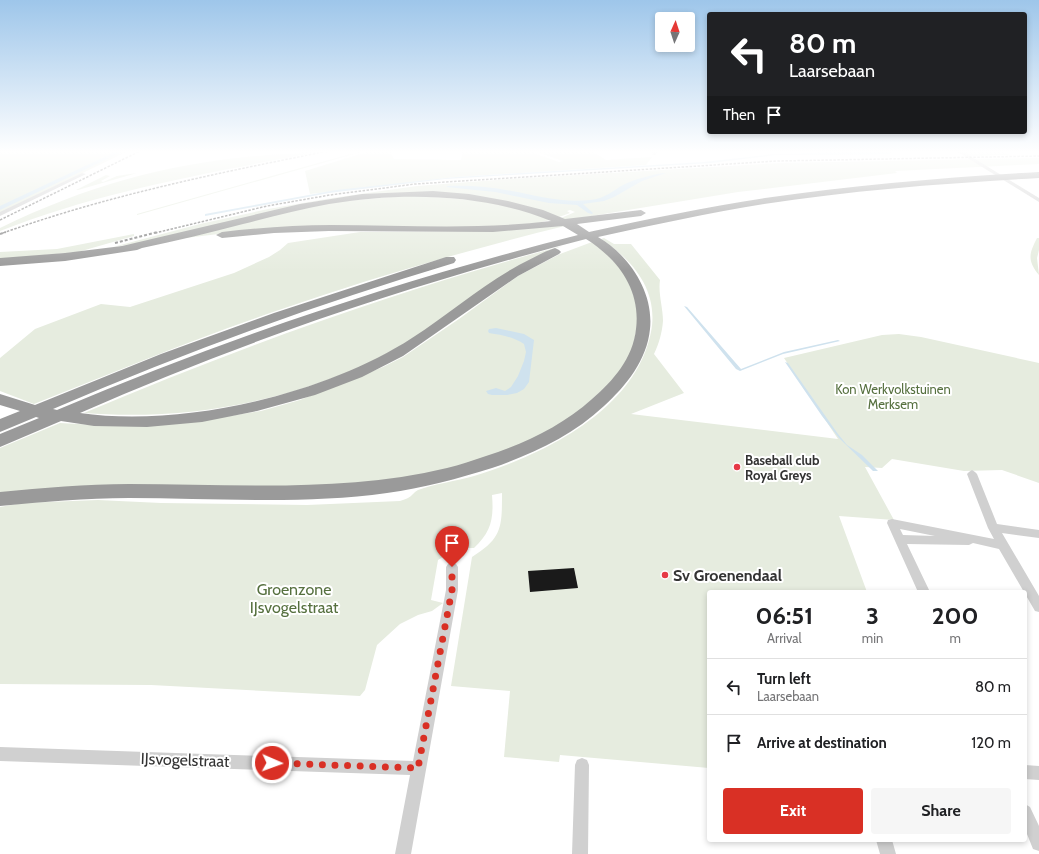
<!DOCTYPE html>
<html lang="en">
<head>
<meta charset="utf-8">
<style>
	:root { --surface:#fff; --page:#f6f6f6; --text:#202124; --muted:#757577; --line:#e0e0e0; --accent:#d93025 }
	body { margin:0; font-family:Cabin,sans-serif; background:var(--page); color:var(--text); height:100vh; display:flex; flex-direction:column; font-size:15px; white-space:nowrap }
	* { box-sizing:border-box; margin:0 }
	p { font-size:13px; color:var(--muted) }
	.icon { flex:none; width:22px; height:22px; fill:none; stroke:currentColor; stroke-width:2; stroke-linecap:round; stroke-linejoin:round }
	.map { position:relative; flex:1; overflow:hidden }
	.details { position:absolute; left:707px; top:590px; width:320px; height:252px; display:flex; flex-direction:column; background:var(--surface); border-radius:4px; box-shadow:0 2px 6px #0003 }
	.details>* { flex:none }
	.banner { position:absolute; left:707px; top:12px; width:320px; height:122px; border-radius:4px; box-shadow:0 2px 6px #0003; background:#202124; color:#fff; overflow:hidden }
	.needle { width:26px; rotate:3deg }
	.controls { position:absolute; left:655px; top:12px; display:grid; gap:8px }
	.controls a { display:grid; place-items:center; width:40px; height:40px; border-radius:4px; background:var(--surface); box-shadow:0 2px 6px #0003; font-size:20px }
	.pin { position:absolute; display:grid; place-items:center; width:34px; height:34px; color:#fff; margin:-41px -17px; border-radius:50% 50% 50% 0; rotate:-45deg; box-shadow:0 0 4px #0007 }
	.pin .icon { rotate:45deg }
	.me { position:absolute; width:44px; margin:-22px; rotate:92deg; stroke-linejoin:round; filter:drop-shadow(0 0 3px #0008) }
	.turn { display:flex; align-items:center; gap:14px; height:84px; padding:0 16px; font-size:18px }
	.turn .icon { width:52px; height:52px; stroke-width:2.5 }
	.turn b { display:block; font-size:28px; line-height:34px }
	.then { display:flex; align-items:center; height:38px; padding:0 16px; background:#0003; gap:8px; font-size:15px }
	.eta { display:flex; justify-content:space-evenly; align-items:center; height:68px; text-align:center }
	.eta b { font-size:24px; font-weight:700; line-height:28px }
	.primary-button { display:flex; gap:8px; margin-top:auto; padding:8px 16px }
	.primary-button a { flex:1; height:46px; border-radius:4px; background:var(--accent); color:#fff; font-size:16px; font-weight:700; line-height:46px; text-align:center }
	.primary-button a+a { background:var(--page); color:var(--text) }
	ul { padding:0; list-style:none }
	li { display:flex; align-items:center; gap:12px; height:56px; padding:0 16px; border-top:1px solid var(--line) }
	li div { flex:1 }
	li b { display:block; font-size:15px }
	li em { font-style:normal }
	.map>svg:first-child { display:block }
	.green { fill:#e6ecdf }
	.water { fill:#cfe2ee }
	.building { fill:#1a1a1a }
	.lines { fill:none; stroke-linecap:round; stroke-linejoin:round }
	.minor { fill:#d0d0d0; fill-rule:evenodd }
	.motorway { fill:#9a9a9a; fill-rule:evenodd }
	.rail-far1 { stroke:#888; stroke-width:1.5; stroke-dasharray:2.5 1.5; stroke-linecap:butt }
	.rail { stroke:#888; stroke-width:2; stroke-dasharray:3 2; stroke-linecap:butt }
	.route { stroke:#d93025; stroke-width:7; stroke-dasharray:0 12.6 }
	.poi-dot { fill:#e63946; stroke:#fff; stroke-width:1.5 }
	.labels { text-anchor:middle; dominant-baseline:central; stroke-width:4; stroke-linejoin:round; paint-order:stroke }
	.park-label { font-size:13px; fill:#56703f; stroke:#fff }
	.poi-label { font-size:13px; font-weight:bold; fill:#333; stroke:#fff; text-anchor:start }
	.near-poi-label { font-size:16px; font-weight:bold; fill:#333; stroke:#fff; text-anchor:start }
	.near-park-label { font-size:16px; fill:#56703f; stroke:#fff }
	.near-street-label { font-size:16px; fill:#333; stroke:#fff }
</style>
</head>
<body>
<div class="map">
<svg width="1039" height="854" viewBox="0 0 1039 854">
	<rect width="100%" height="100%" fill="#fff"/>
	<path class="green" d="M0,151h128l-128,62z
		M322,151c-108,21 -219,39 -322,80v-3c95,-46 177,-67 282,-74 13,0 27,-3 40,-3z
		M361,151h4l-228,64v-1z
		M370,151h21v2l3,6 67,1 2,-9h65l31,11 4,-1 -29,-10h58l14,9 46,-3 -6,8 -190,12 -146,17 -5,-23z
		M962,151l42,1 5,3 -40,1z
		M1039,158v6l-144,7 2,2 -159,19 -171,28 -6,-2 14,-6 -5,-2 -3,1 3,2 -11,4 -83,-21 -129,1 -34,5 -168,40 -32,5 87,-23 68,-15 64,-11 85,-12 92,-7 272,-16z
		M137,173l-59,17h-2l30,-15 4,1 -9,5 2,1 14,-6z
		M403,196c39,1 76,3 114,12 11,3 22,8 33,12l-17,4 -22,2 -276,6 -58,7 110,-27 48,-10z
		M563,225l2,1c-98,24 -194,52 -289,85 -82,28 -162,61 -242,93l-34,-13v-33l35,-29 66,-25 29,3 104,-34 35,-16 11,-7 8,-7 72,-11 134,-1z
		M134,234v2l-56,16 -78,7v-7l57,-3z
		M604,238l10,6h17l29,36c-2,14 3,27 3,41 -1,12 -4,22 -9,33l30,39 -53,21 207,25 -54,-81 98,-23 17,-1 22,3 118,26v120l-37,-13 -38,1 -72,-12 -10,9 -17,-1 29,53 -55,-4 28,76h-158v176l-149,-13 -1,7 -55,-5 6,-66 -59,-5 21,-129c30,-19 30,-29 30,-64l-10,2c2,24 -1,37 -18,53h-16l-20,12 -7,40 12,3 -11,8 -14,4 -18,9 -23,21 -12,45 -5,6 -209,-11 -151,-1v-177l22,-4 76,-3 63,3 146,2 93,-4c3,-1 6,-2 8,-3 4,-2 6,-6 10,-8 15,-6 39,-9 56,-14 69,-21 162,-66 177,-144 8,-41 -18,-72 -50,-93z
		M1037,238h2v12l-2,8 2,17c-12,-15 -10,-21 -2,-37z
		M592,242l10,7 25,27 11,32v11l-6,35 -16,23 -40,37 -30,18 -43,22 -79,21 -90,11 -334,8v-46l60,-25 54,3 78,-4 69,-11 39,-11 83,-33 20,-10 56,-38 59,-43 42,-22z
		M562,246l-21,9c-56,37 -112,77 -172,108 -19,9 -39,16 -59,23 -73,24 -149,33 -226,27 156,-66 314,-123 478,-167z"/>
	<path class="water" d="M117,151h7l-124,59v-4z
		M890,151h5l-6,3 -113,1 -65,8 -266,16 -116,14 -124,23v-2l131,-24 120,-13 248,-15 70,-8z
		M663,173h3l-24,8 -28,16 -10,4 -21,3 10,9 -1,1 -4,-1 -11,-8 -28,-2 -54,-11 -49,-5 2,-1c21,-1 43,1 64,5 26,5 51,12 78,9 15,-1 23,-10 35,-16 10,-5 27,-9 38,-11z
		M684,306l3,1 54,62 43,-17 54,-12 2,1 -57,13 -43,17 -4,-2z
		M496,328l28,6 10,6 -5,42 -5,7 -7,4 -10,2h-15l-4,-1 -2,-3 10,-3 9,3 6,-4 7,-11 6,-15 2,-9 -2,-8c-11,-7 -22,-9 -35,-11l-1,-2 1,-2z
		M785,362l3,1 50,71 9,11 15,10 16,16h-5l-34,-33 -17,-22z"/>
	<path class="building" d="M574,568l4,20 -48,4 -2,-21z"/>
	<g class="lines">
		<path class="minor" d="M653,151h4l-1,4h-4z
			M956,151h6l77,47v4z
			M82,173l4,1 -86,42v-4z
			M972,470l3,2 2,2 20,50 42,6v8l-37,-5 37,63v16l-4,-1 -36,-62 -26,-6 -4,2 -62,-1 23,48h-12l-31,-69 1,-3 4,-1 102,20 -6,-11 -21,-54 2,-2zM900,529l35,7 -32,-1z
			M452,562l4,2 2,3v23l-47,264h-16l15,-79 -410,-14v-14l413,14 33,-171v-23l2,-3z
			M582,758l5,2 2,5 -1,89h-16l3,-89 2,-5z
			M1025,765l14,1v14l-14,-1z
			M1025,804l5,3 9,19v25l-6,-2 -8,-20z
			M876,840h16l4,14h-16z"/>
		<path class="motorway" d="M1039,172v6c-92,5 -184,12 -275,26 -56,9 -111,21 -166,33 31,18 56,55 52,92 -3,31 -24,57 -46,77 -32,30 -72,48 -112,62 -35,11 -69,20 -105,25 -86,12 -173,5 -258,5 -43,0 -86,4 -129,8v-14c43,-4 86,-8 129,-8 106,0 214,9 318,-16 13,-3 26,-8 39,-12 38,-12 76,-30 106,-57 21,-18 41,-41 44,-70 5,-39 -18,-70 -50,-90 -173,45 -343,102 -506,174 102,15 246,-19 332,-75 37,-24 69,-52 107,-73 12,-6 24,-13 36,-17l4,2 2,2 -2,2 -41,22 -115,80 -41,21 -47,18 -58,16 -55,11 -55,5 -53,-1 -33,-5 -61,26v-13l39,-16 -3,-1 -36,15v-13l20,-8 -20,-6v-11l35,11 126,-51 113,-41 172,-56h8l2,3 -2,3c-136,41 -270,89 -401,146l4,1c170,-72 343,-130 521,-175l-15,-9 -70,6 -164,-1 -55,2 -52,5 -6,-3 6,-3c36,-4 73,-7 109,-7 73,0 147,5 220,-4 -69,-28 -150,-29 -222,-17 -29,5 -58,13 -86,20 -34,9 -67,17 -101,24l-5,2 -72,11 -65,5v-8l65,-5 57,-7 178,-42 62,-10 71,-3 36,3 39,7 35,9 22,9 76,-9 5,3 -5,3 -64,8 12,8c59,-13 117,-25 176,-34 91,-13 182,-21 274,-26z"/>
		<path class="rail-far1" d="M0,220l140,-69
			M3,233c106,-38 215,-60 325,-82
			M155,233l112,-27 63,-11 85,-11 362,-23 262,-5"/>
		<path class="rail" d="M0,234l6,-2
			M115,243l43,-11"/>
	</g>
	<linearGradient id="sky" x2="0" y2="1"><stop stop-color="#9ec6ea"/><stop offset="0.56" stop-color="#fff"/><stop offset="1" stop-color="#fff" stop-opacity="0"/></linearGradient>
	<rect width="1039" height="271" fill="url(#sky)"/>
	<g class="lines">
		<path class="route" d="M272,763l146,5 34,-178v-23"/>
	</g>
	<g class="poi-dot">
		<circle cx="737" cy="467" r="4"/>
		<circle cx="665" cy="575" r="4"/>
	</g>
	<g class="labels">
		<g class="park-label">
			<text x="893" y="389">Kon Werkvolkstuinen<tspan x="893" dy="15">Merksem</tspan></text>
		</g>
		<g class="poi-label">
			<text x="745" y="460">Baseball club<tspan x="745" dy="15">Royal Greys</tspan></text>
		</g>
		<g class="near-poi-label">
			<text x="673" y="575">Sv Groenendaal</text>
		</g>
		<g class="near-park-label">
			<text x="294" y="589">Groenzone<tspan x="294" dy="18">IJsvogelstraat</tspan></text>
		</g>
		<g class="near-street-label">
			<text transform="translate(185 760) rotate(2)">IJsvogelstraat</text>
		</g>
	</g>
</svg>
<div class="controls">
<a><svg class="needle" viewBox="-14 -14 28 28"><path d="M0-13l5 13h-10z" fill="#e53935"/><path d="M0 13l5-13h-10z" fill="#757577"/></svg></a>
</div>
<div class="pin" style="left:452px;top:567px;background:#d93025"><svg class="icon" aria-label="arrive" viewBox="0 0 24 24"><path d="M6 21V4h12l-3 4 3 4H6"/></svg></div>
<svg class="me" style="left:272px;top:763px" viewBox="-20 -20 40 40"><circle r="17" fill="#d93025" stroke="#fff" stroke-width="3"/><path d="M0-11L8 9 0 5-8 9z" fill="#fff"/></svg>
<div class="banner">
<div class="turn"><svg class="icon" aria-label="left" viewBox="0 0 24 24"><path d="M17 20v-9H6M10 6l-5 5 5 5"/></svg><div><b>80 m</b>Laarsebaan</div></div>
<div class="then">Then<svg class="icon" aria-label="arrive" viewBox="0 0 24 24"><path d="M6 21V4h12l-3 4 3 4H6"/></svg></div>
</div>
<section class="details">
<div class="eta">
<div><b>06:51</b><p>Arrival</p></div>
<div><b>3</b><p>min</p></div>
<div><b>200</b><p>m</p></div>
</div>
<ul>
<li><svg class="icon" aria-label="left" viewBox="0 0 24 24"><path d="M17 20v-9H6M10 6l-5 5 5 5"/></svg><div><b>Turn left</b><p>Laarsebaan</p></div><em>80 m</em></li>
<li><svg class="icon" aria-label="arrive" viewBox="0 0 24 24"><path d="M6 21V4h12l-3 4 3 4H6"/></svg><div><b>Arrive at destination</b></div><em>120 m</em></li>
</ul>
<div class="primary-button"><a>Exit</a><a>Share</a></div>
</section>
</div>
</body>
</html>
